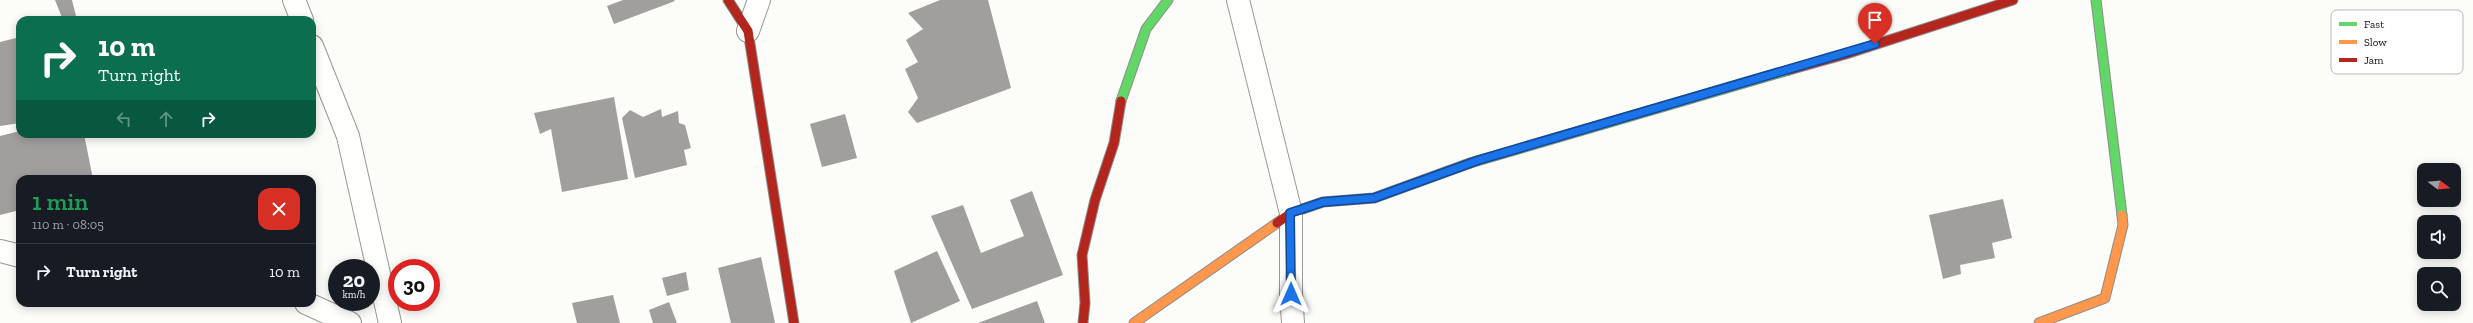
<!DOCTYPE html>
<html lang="en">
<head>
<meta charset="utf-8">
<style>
	:root { --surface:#171b24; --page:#20242c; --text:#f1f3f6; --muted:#9ea1a6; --line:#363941 }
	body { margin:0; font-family:"Zilla Slab",serif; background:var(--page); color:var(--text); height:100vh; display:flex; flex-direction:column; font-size:15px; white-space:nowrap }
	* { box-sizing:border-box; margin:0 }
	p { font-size:13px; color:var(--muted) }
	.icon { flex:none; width:22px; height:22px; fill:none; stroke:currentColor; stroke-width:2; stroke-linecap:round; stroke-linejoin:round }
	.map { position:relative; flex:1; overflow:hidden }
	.side { position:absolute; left:16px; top:175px; width:300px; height:132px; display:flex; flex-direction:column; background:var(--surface); border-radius:12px; box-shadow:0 2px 10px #0003 }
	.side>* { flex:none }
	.guide { position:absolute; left:16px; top:16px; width:300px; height:122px; border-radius:12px; box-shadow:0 2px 10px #0003; background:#0b6e4f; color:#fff; overflow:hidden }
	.needle { width:26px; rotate:106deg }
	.tools { position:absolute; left:2417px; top:163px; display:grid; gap:8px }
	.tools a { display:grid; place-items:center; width:44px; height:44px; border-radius:8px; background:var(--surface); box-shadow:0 2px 10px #0003; font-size:20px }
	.speed { position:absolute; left:328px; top:259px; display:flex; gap:8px; font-size:20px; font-weight:700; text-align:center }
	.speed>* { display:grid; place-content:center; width:52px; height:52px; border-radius:50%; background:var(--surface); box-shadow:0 2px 10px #0003; line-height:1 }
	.speed small { font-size:10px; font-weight:400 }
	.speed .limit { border:6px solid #d22; background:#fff; color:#111 }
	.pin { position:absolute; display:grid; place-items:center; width:34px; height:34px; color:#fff; margin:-41px -17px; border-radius:50% 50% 50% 0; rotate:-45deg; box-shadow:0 0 4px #0007 }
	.pin .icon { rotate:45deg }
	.me { position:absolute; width:44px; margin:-22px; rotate:0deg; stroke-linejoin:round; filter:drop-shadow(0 0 3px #0008) }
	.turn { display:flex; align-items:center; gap:14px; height:84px; padding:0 16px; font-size:18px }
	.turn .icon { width:52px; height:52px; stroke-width:2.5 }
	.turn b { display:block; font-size:28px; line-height:34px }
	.lanes { display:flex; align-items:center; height:38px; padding:0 16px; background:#0003; justify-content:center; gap:20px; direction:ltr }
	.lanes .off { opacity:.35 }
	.round { display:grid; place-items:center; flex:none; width:42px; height:42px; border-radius:12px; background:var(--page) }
	.overview { display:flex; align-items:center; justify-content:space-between; height:68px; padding:0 16px }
	h1 { font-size:24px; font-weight:600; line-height:30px; color:#1e9e55 }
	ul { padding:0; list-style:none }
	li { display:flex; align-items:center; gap:12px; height:56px; padding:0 16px; border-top:1px solid var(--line) }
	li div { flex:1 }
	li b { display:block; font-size:15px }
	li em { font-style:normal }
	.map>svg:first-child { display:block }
	.building { fill:#a09f9d }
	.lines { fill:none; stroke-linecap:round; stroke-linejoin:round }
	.street-casing { stroke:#979795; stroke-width:24 }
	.fast-casing { stroke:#8d8d8c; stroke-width:11 }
	.slow-casing { stroke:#8d8d8c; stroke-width:11 }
	.jam-casing { stroke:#8d8d8c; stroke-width:11 }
	.street { stroke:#fffffe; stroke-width:22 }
	.fast { stroke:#63d668; stroke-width:9 }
	.slow { stroke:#ff974d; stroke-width:9 }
	.jam { stroke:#b3261e; stroke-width:9 }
	.route-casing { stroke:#114b97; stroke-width:10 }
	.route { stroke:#1a73e8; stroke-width:7 }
	.key { fill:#fff; stroke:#b8b8b8; stroke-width:1 }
	.key-label { font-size:11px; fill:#111 }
</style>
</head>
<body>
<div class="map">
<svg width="2473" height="323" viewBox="0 0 2473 323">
	<rect width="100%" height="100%" fill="#fcfcf8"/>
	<path class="building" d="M55,0h17l5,20h-14z
		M623,0h51l1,1 -61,23 -7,-18z
		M940,0h48l23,88 -94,35 -9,-11 10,-14 -13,-29 13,-7 -12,-22 17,-11 -15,-16z
		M20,37v86l-20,3v-84z
		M614,97l14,82 -66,13 -11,-63 -11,5 -6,-21z
		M661,109l1,8 16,-6 1,12 6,2 6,23 -7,2 3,15 -52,13 -13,-60 8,-8 13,7z
		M845,114l12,44 -35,9 -12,-43z
		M20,131v3l13,1 51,-1 9,45h-73v31l-20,5v-79z
		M1032,191l31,84 -91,34 -41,-93 32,-11 18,48 43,-17 -14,-36z
		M2003,199l9,39 -20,5 3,15 -35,7 1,9 -18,5 -14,-64z
		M937,251l23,50 -49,22 -17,-52z
		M761,257l14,66h-44l-13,-55z
		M686,272l3,18 -22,6 -5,-18z
		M613,295l7,28h-43l-5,-20z
		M1037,301l8,22h-67z
		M669,302l8,21h-24l-4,-13z"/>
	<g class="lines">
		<defs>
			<path id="street" d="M294,0l8,20
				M1238,0l53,213v80l2,30
				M748,31l11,-31
				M312,46l36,90 42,187
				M0,251l20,5
				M306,303l44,20"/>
			<path id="fast" d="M2096,0l26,215
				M1121,101l25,-72 22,-29
				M1470,163l319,-93"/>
			<path id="slow" d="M1134,323l143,-100
				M2039,323l66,-25 18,-73 -1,-10"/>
			<path id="jam" d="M728,0l20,31 46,292
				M1789,70l57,-16 167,-54
				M1277,223l14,-10 32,-11 51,-4 96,-35
				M1083,323l2,-20 -3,-48 13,-55 19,-57 7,-42"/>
		</defs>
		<use href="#street" class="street-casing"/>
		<use href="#fast" class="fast-casing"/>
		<use href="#slow" class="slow-casing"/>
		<use href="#jam" class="jam-casing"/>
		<use href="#street" class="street"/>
		<use href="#fast" class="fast"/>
		<use href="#slow" class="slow"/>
		<use href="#jam" class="jam"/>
	</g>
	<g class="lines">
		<defs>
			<path id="route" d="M1291,294l-1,-81 33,-11 51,-4 105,-38 396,-116"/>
		</defs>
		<use href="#route" class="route-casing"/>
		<use href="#route" class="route"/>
	</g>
	<rect x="2331" y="10" width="132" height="64" rx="6" class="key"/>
	<rect x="2339" y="22" width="18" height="4" fill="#63d668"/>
	<rect x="2339" y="40" width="18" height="4" fill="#ff974d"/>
	<rect x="2339" y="58" width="18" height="4" fill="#b3261e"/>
	<g class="key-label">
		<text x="2364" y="28">Fast</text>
		<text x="2364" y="46">Slow</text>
		<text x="2364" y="64">Jam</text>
	</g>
</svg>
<div class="tools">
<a><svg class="needle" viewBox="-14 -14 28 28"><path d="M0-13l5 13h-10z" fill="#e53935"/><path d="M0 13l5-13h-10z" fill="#9ea1a6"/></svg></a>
<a><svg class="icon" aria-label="sound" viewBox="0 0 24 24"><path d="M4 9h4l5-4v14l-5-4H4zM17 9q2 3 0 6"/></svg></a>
<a><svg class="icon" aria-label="search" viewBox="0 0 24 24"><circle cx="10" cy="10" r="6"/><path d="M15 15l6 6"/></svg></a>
</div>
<div class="speed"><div>20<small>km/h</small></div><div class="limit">30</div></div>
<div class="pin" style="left:1875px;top:44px;background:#d93025"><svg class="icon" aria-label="arrive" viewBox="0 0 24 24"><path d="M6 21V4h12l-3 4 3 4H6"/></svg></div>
<svg class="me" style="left:1291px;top:294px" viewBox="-20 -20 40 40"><path d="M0-17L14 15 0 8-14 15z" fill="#1a73e8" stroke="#fff" stroke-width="4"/></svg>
<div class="guide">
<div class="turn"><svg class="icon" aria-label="right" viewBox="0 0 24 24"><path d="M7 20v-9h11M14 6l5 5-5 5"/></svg><div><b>10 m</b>Turn right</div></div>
<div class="lanes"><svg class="icon off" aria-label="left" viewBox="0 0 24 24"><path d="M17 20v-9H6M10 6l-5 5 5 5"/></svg><svg class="icon off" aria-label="ahead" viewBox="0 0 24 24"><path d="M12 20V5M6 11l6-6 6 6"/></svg><svg class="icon" aria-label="right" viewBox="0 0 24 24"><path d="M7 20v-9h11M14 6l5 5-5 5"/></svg></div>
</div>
<section class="side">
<div class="overview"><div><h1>1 min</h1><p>110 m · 08:05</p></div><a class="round" style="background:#d93025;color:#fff"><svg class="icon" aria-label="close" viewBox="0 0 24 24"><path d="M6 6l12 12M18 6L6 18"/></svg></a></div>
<ul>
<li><svg class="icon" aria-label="right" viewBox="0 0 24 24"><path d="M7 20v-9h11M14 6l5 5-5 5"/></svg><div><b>Turn right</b></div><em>10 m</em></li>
</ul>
</section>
</div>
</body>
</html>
